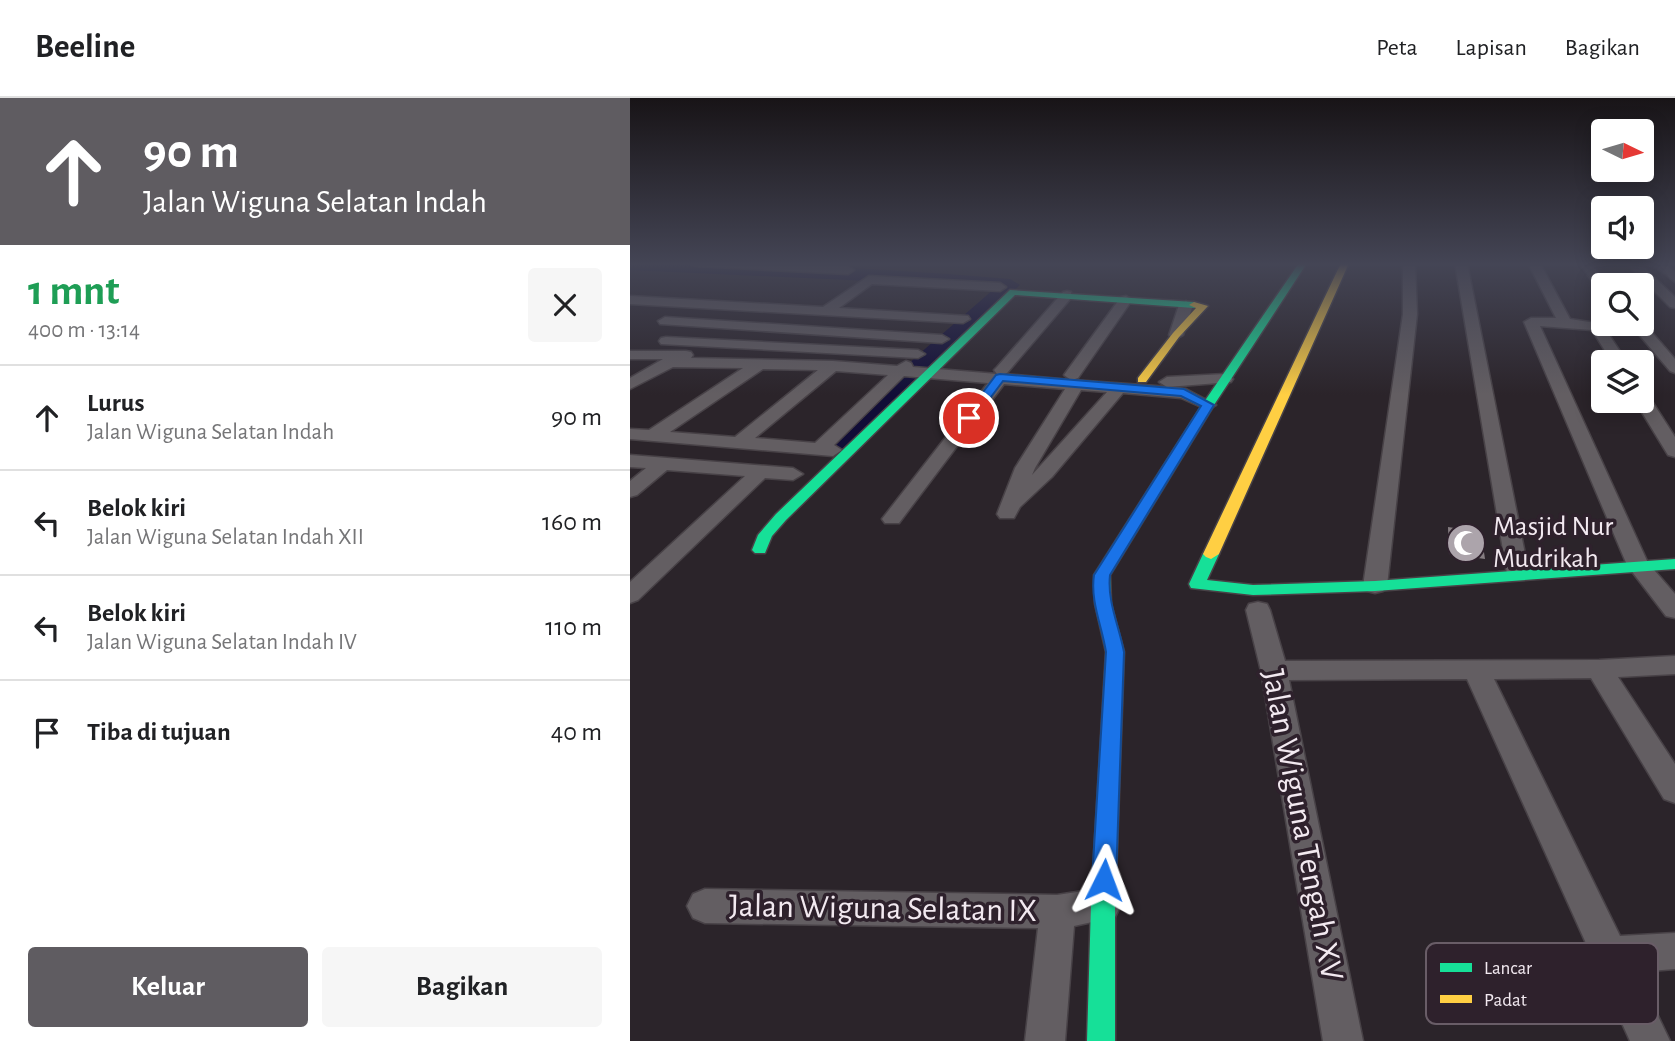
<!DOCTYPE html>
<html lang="id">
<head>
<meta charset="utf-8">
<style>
	:root { --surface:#fff; --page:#f6f6f6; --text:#202124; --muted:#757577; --line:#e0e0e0; --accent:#5f5c61 }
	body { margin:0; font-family:"Alegreya Sans",sans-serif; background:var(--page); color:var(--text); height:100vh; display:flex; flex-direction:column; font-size:26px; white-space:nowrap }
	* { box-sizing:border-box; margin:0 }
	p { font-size:23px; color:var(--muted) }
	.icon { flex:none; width:38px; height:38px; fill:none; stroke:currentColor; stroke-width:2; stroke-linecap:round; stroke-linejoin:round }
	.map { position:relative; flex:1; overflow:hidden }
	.drawer { display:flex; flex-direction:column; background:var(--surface); width:630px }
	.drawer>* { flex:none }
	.hud { background:#5f5c61; color:#fff; overflow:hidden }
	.needle { width:46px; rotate:95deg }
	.buttons { position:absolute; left:961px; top:21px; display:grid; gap:14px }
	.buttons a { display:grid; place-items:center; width:63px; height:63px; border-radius:7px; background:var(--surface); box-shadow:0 4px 18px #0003; font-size:35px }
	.pin { position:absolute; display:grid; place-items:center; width:60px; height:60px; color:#fff; margin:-30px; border:4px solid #fff; border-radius:50%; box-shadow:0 2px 7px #0007 }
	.me { position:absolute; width:77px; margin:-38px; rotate:3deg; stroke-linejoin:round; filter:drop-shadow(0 0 5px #0008) }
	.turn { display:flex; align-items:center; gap:24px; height:147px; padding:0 28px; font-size:32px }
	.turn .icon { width:91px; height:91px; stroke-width:2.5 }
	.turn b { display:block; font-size:49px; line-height:60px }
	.round { display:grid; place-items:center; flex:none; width:74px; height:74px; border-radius:7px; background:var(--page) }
	.summary { display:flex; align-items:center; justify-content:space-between; height:119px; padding:0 28px }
	h1 { font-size:42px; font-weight:700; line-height:52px; color:#1e9e55 }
	.primary-button { display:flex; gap:14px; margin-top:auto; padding:14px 28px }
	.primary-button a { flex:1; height:80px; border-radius:7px; background:var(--accent); color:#fff; font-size:28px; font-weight:700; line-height:80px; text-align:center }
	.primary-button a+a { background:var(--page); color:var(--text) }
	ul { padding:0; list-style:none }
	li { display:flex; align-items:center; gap:21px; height:105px; padding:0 28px; border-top:2px solid var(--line) }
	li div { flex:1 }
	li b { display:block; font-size:26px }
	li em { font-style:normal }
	header { display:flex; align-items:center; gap:42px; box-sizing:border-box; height:98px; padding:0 35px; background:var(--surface); border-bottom:2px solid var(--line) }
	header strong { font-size:33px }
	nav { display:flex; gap:38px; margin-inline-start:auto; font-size:24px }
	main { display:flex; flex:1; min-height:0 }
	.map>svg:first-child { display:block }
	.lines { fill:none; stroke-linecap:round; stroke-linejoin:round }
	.river { fill:#110d37; fill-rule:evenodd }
	.building { fill:#857d81 }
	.street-casing { stroke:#484247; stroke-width:3 }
	.fast-casing { stroke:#484247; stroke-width:3 }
	.slow-casing { stroke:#484247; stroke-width:3 }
	.street { fill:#635e62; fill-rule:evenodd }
	.fast { fill:#16e098; fill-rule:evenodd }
	.slow { fill:#ffcf43; fill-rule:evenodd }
	.route { fill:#1a73e8; stroke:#114b97; stroke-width:2 }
	.labels { text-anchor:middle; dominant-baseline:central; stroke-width:7; stroke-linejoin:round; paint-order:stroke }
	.poi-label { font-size:28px; fill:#f2e9f0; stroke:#2e212c; text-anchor:start }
	.near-street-label { font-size:33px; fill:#f2e9f0; stroke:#2e212c }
	.key { fill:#2e212c; stroke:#695d67; stroke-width:2 }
	.key-label { font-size:19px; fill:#f2e9f0 }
</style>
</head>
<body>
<header>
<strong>Beeline</strong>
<nav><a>Peta</a><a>Lapisan</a><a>Bagikan</a></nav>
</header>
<main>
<section class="drawer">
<div class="hud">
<div class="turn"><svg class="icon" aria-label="ahead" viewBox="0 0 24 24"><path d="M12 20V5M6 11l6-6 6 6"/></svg><div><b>90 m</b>Jalan Wiguna Selatan Indah</div></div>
</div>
<div class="summary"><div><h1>1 mnt</h1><p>400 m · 13:14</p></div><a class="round"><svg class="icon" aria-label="close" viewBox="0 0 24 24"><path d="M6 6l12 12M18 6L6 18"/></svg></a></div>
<ul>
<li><svg class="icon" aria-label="ahead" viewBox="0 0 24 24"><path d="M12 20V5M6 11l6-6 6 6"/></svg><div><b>Lurus</b><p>Jalan Wiguna Selatan Indah</p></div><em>90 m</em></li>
<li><svg class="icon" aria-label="left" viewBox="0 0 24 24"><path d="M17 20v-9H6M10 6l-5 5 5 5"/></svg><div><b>Belok kiri</b><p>Jalan Wiguna Selatan Indah XII</p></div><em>160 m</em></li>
<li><svg class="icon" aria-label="left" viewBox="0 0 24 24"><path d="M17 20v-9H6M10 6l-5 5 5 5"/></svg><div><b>Belok kiri</b><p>Jalan Wiguna Selatan Indah IV</p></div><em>110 m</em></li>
<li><svg class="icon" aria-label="arrive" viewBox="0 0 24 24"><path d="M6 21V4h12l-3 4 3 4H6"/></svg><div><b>Tiba di tujuan</b></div><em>40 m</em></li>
</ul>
<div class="primary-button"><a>Keluar</a><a>Bagikan</a></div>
</section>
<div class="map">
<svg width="1045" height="943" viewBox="0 0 1045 943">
	<rect width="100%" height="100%" fill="#2b242a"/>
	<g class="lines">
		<path class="river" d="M0,165c127,0 254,5 380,16l10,6 -86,80 -82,83 -10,2 -10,-2 -4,-6 4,-6 86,-81 76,-66 -59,-5 -305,-14z"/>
	</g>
	<path class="building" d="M818,429l33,5 4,27 -36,-5z"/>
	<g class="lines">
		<defs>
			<path id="street" d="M59,165l159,3 6,4 -6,4 -153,-8z
				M773,165h12l2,51 -30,272 -4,5 -8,2 -8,-2 -4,-5 40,-272z
				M825,165h12l62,311 -3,5h-16l-3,-5z
				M898,165h12l30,56 32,5 25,38h-15l-20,-32 -52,-4 108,237 27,31v24l-9,-2 -39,-51 -103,-243 7,-4h25z
				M949,165h12l16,22h-4v7l-4,-1z
				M996,165h13l36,34v11l-5,-1z
				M1022,165h13l10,9v10z
				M239,178l131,7 6,4 -6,4 -128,-7 -33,24 129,8 2,3 -7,4 -333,-19v-8l193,11z
				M437,193l4,1v6l-64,75 -3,1 67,6 -7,-5 57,-78 5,-1 6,4 -54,78 -6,2 112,8 32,17 -8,5 -27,-12 -58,-5 -71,84 -32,30 -6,11h-14l-3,-4 18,-46 50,-79 -61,-5 -105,139h-14l-3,-4 106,-136 -84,-7 -70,69 8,5 -9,6 -203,-17v-10l19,1 94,-62 -70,-1 -43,22v-11l33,-19h-33v-8h56l5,1 2,3 -2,3 142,3 64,5 9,-5 5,2 2,4 84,7 -3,-4 3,-3 66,-75zM133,271l55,1 -83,67 -65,-5zM206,273l52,4 -73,68 -60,-5zM451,292l26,2 -75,83 3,-7z
				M556,203l7,4 -10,30 -7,4 -5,-1 -2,-3 10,-30z
				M35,219l277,18 7,4 -7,4 -282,-19 -2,-3z
				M1012,223l33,38v14l-5,-2 -40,-47h12z
				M36,239l252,13 7,4 -7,4 -257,-14 -2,-3 2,-3z
				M595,276l8,5 -2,3 -64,5 -8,-5 8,-5z
				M1012,295l6,2 27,42v20l-7,-2 -33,-54h7z
				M0,357l163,13 10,6 -10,6 -28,-2 -127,122 -8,3v-21l115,-106 -78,-6 -30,25 -7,2v-16l16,-13 -16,-1z
				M628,504l9,2 3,6 15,51 314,-1 76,-4v18l-57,3 57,87v39l-11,-4 -73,-121 -97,1 126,257 55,-3v36l-38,3 33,69h-40l-163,-362 -178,1 74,361h-40l-62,-370 -15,-61 3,-6z
				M473,790l12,5 6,12 -6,12 -41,9 -9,115h-40l13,-113 -333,-5 -12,-5 -6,-12 6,-12 12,-5 352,6z"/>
			<path id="fast" d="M669,165h8l-93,142 -104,170 1,29 13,48 -9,253v136h-28l4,-136 15,-253 -11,-48 -1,-29 108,-170z
				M380,192l184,12 5,3 -5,3 -179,-13 -229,225 -14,16 -7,17h-10l-3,-3 6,-15 18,-21z
				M581,451l8,5 -12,26 46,5 122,-4 300,-22v10l-300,22 -122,4 -62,-7 -2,-4 14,-30z"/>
			<path id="slow" d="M711,165h8l-130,291 -8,5 -5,-2 -3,-3z
				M564,204l14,4 -29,31 -33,45h-8v-4l35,-45 23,-25 -7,-3z"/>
		</defs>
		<use href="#street" class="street-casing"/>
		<use href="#fast" class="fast-casing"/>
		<use href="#slow" class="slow-casing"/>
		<use href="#street" class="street"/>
		<use href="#fast" class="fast"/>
		<use href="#slow" class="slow"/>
	</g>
	<linearGradient id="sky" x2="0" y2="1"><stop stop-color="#181417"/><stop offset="0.56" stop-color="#444555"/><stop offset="1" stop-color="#444555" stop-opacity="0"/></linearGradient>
	<rect width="1045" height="297" fill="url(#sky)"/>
	<path class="route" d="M370,276l184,15 30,16 -104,170c-3,26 9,51 14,77l-8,228 -3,8 -9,3 -8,-3 -4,-8 14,-228c-4,-26 -16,-51 -12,-77l107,-169 -20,-10 -178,-15 -30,40h-8v-5l31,-41z"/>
	<defs>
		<symbol id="mosque-disc" viewBox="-11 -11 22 22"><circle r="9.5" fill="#aca4ab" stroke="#2e212c"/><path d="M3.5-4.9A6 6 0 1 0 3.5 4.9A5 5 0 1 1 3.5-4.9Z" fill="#fff"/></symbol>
	</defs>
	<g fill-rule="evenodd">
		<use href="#mosque-disc" x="814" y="423" width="44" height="44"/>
	</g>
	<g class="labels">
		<g class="poi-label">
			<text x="863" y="429">Masjid Nur<tspan x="863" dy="32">Mudrikah</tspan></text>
		</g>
		<g class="near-street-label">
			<text transform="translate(672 727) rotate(79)">Jalan Wiguna Tengah XV</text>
			<text transform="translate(253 811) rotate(1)">Jalan Wiguna Selatan IX</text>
		</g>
	</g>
	<rect x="796" y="845" width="232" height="81" rx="10" class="key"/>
	<rect x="810" y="865" width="32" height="9" fill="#16e098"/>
	<rect x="810" y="897" width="32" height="8" fill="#ffcf43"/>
	<g class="key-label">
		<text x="854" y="876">Lancar</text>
		<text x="854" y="908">Padat</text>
	</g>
</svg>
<div class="buttons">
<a><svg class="needle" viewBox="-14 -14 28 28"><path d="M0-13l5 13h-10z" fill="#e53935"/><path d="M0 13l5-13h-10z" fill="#757577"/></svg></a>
<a><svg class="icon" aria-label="sound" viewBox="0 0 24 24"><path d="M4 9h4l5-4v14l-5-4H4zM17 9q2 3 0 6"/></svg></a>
<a><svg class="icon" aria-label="search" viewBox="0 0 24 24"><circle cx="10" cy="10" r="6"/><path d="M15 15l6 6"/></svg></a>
<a><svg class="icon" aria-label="layers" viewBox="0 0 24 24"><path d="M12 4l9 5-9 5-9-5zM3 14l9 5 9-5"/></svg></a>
</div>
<div class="pin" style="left:339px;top:320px;background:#d93025"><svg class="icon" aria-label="arrive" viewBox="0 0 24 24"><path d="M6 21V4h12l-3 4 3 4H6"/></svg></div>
<svg class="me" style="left:474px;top:782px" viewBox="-20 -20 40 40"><path d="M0-17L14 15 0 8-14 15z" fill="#1a73e8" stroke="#fff" stroke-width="4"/></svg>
</div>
</main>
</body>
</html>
